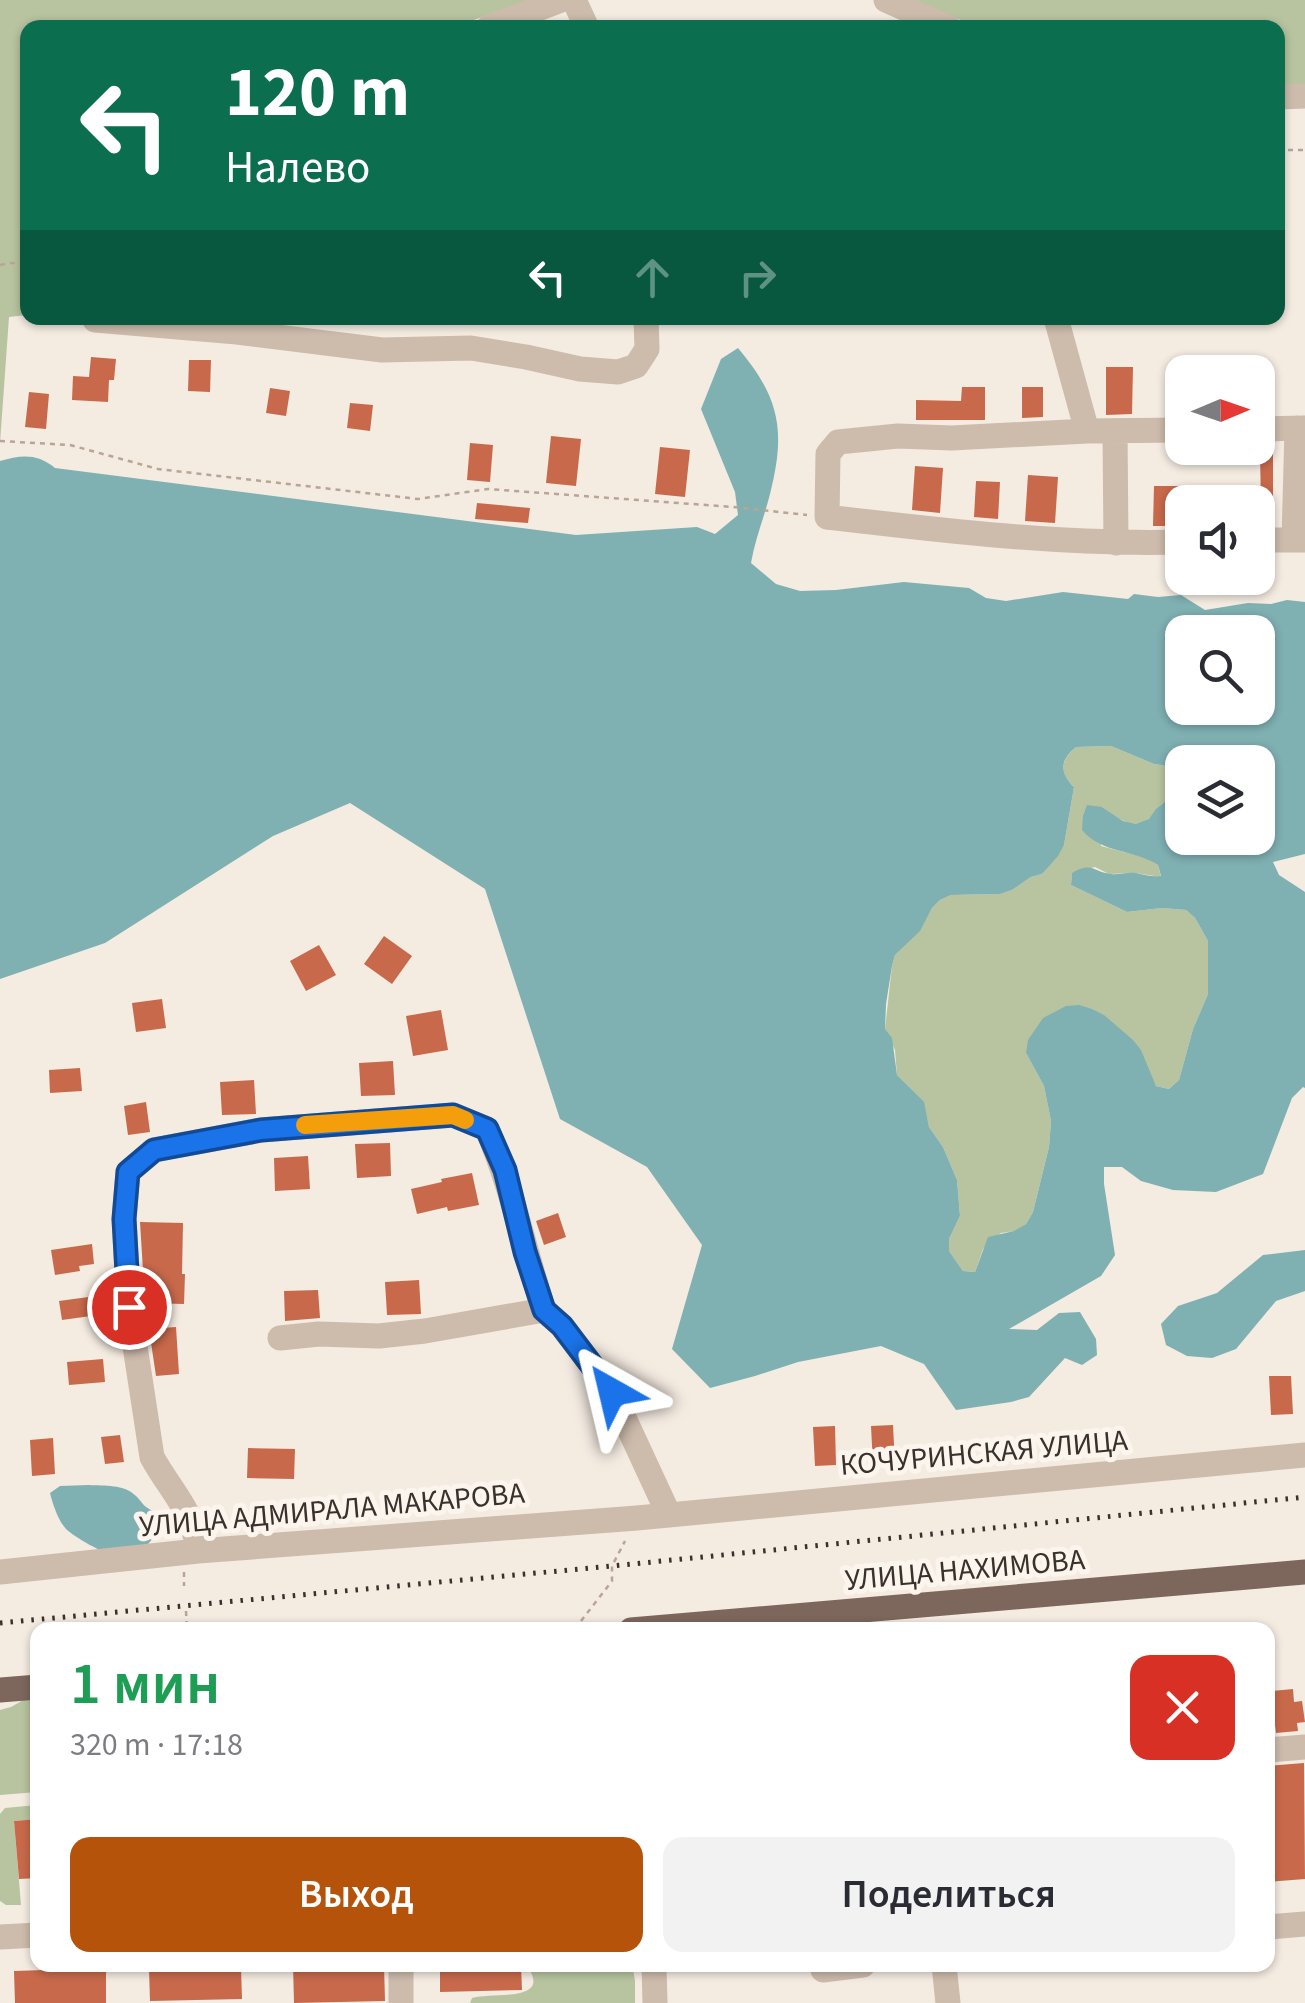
<!DOCTYPE html>
<html lang="ru">
<head>
<meta charset="utf-8">
<style>
	:root { --surface:#fff; --page:#f2f2f3; --text:#2b2b33; --muted:#7c7c81; --accent:#b45309 }
	body { margin:0; font-family:"Source Sans 3",sans-serif; background:var(--page); color:var(--text); height:100vh; display:flex; flex-direction:column; font-size:38px; white-space:nowrap }
	* { box-sizing:border-box; margin:0 }
	p { font-size:32px; color:var(--muted) }
	.icon { flex:none; width:55px; height:55px; fill:none; stroke:currentColor; stroke-width:2; stroke-linecap:round; stroke-linejoin:round }
	.map { position:relative; flex:1; overflow:hidden }
	.sheet { position:absolute; left:30px; top:1622px; width:1245px; height:350px; display:flex; flex-direction:column; background:var(--surface); border-radius:20px; box-shadow:0 2px 8px #0004 }
	.sheet>* { flex:none }
	.banner { position:absolute; left:20px; top:20px; width:1265px; height:305px; border-radius:20px; box-shadow:0 2px 8px #0004; background:#0b6e4f; color:#fff; overflow:hidden }
	.needle { width:65px; rotate:88deg }
	.controls { position:absolute; left:1165px; top:355px; display:grid; gap:20px }
	.controls a { display:grid; place-items:center; width:110px; height:110px; border-radius:20px; background:var(--surface); box-shadow:0 2px 8px #0004; font-size:50px }
	.pin { position:absolute; display:grid; place-items:center; width:85px; height:85px; color:#fff; margin:-42px; border:5px solid #fff; border-radius:50%; box-shadow:0 2px 10px #0007 }
	.me { position:absolute; width:110px; margin:-55px; rotate:323deg; stroke-linejoin:round; filter:drop-shadow(0 0 8px #0008) }
	.turn { display:flex; align-items:center; gap:35px; height:210px; padding:0 40px; font-size:45px }
	.turn .icon { width:130px; height:130px; stroke-width:2.5 }
	.turn b { display:block; font-size:70px; line-height:85px }
	.lanes { display:flex; align-items:center; height:95px; padding:0 40px; background:#0003; justify-content:center; gap:50px; direction:ltr }
	.lanes .off { opacity:.35 }
	.round { display:grid; place-items:center; flex:none; width:105px; height:105px; border-radius:20px; background:var(--page) }
	.overview { display:flex; align-items:center; justify-content:space-between; height:170px; padding:0 40px }
	h1 { font-size:60px; font-weight:600; line-height:75px; color:#1e9e55 }
	.button { display:flex; gap:20px; margin-top:auto; padding:20px 40px }
	.button a { flex:1; height:115px; border-radius:20px; background:var(--accent); color:#fff; font-size:40px; font-weight:600; line-height:115px; text-align:center }
	.button a+a { background:var(--page); color:var(--text) }
	.map>svg:first-child { display:block }
	.green { fill:#b8c4a0 }
	.water { fill:#7fb0b2; fill-rule:evenodd }
	.building { fill:#c8694b }
	.lines { fill:none; stroke-linecap:round; stroke-linejoin:round }
	.path { stroke:#b9a596; stroke-width:2.5; stroke-dasharray:5 5; stroke-linecap:butt }
	.minor { stroke:#cdbbac; stroke-width:25 }
	.major { stroke:#7d675c; stroke-width:25 }
	.rail { stroke:#3b302b; stroke-width:5; stroke-dasharray:2.5 8; stroke-linecap:butt }
	.route-casing { stroke:#114b97; stroke-width:25 }
	.route { stroke:#1a73e8; stroke-width:18 }
	.slow { stroke:#f59e0b; stroke-width:18 }
	.labels { text-anchor:middle; dominant-baseline:central; stroke-width:10; stroke-linejoin:round; paint-order:stroke }
	.street-label { font-size:30px; fill:#3b302b; stroke:#fbf5ee }
</style>
</head>
<body>
<div class="map">
<svg width="1305" height="2003" viewBox="0 0 1305 2003">
	<rect width="100%" height="100%" fill="#f4ebe1"/>
	<path class="green" d="M0,0h531l-80,28h-423l-1,287 -18,2 -9,126z
		M913,0h392v89l-27,1v-62l-301,-1z
		M1111,746l43,18 28,4v32c-2,1 -14,1 -16,2 -9,3 -11,13 -18,18 -16,11 -33,-4 -46,-13l-1,39 46,12 11,7 3,12 -26,-4 -26,1 -14,-7 -23,6 -1,12 56,27 35,-4 24,2 9,8 13,23v53l-15,35 -14,51 -10,9 -13,-3 -6,-11 -124,-22 18,33 7,35 -2,26 -16,65 -7,12 -11,7 -14,2 -18,16 -8,23 -12,-1 -14,-20v-12l11,-23 -3,-36 -14,-33 -14,-20 -6,-25 -26,-27 -2,-25 -10,-21 7,-63 3,-11 24,-24 13,-23 8,-8 11,-5 49,-1 12,-4 19,-13 11,-3 22,-29 10,-58c-15,-15 -14,-26 2,-40z
		M34,1694l3,1v97l-37,3v-85l11,-3z
		M37,1805v14l-23,2 7,84h-15l-6,-4v-87l5,-6z
		M526,1965h106l3,15v23h-165l2,-5c19,-6 83,5 54,-33z"/>
	<path class="water" d="M738,348c42,50 48,83 32,146 -6,24 -15,45 -19,69l25,21 24,7 36,-1 68,-8 65,6 17,10 20,3 57,-9 65,7 6,-5 24,3 23,-2 24,15 43,-7 23,1 16,-4 18,2v252l-32,8 6,13 26,17v196l-2,-1 -11,11 -29,76 -47,18 -43,-2 -32,-9 -19,-14h-18v17l11,71 -14,21 -92,53 28,1 22,-17 21,-1 16,27 1,16 -15,10 -17,-7 -36,39 -18,5 -55,8 -32,-46 -43,-18 -83,16 -43,14 -45,12 -38,-39 30,-104 -55,-78 -87,-48 -75,-230 -135,-86 -77,33 -168,107 -105,36v-518c21,-6 37,-8 55,7l521,67 121,-8 18,7 23,-19 -3,-23 -34,-83 20,-50zM1182,632h76v76h-76zM1111,746l43,18 28,4v-6h76l4,17 -4,5v54h-76v-38l-16,1 -10,8 -7,10 -13,5 -13,-3 -21,-14 -15,-2 -4,11 -1,14c20,24 52,19 76,35l3,11c-9,1 -16,-1 -25,-3 -8,-1 -17,2 -25,1 -18,-2 -19,-13 -39,-1l-1,12 56,27 35,-4 24,2 9,8 13,23v53l-15,35 -14,51 -10,9 -13,-3 -15,-36 -8,-10 -29,-25 -12,-6 -13,-4 -13,1 -23,12 -15,22 -2,13 18,33 7,35 -2,26 -16,65 -7,12 -12,7 -26,6 -13,35 -12,-1 -14,-20v-12l11,-23 -3,-36 -14,-33 -14,-20 -5,-25 -27,-27 -5,-37 -7,-9 1,-25 6,-38 3,-11 25,-24 12,-23 8,-8 11,-5 49,-1 12,-4 19,-13 11,-3 16,-18 6,-11 10,-58c-15,-15 -14,-27 2,-40z
		M1305,1250v41l-29,10 -40,48 -24,9 -25,-2 -21,-11 -5,-21 17,-18 39,-13 46,-38z
		M89,1485c15,1 35,-1 47,11 9,9 5,9 19,16 1,5 3,10 2,15 -2,18 -25,31 -42,28 -11,-1 -41,-18 -49,-26 -8,-9 -13,-24 -16,-36l10,-7z"/>
	<path class="building" d="M91,357l25,2 -2,21h-5l-1,22 -36,-2 1,-24 16,1z
		M189,360h22l-1,32 -22,-1z
		M1106,367h27l-1,47 -26,1z
		M962,387h23v33h-69v-20l45,1z
		M1022,387h21v30l-21,1z
		M270,388l20,3 -4,25 -20,-3z
		M29,392l20,2 -3,35 -21,-2z
		M350,403l23,2 -3,26 -23,-3z
		M551,436l30,3 -5,47 -30,-3z
		M470,443l23,2 -3,37 -23,-2z
		M660,447l30,3 -5,47 -30,-3z
		M1260,453h13v53h-12z
		M915,466l28,2 -3,45 -28,-3z
		M1028,475l30,2 -3,46 -30,-2z
		M976,481l24,1 -2,37 -24,-2z
		M1154,486h27l-1,40h-27z
		M477,503l53,5 -2,15 -53,-4z
		M384,936l28,20 -20,28 -28,-20z
		M319,945l17,30 -30,16 -16,-30z
		M162,999l4,29 -30,4 -4,-29z
		M441,1010l7,40 -35,6 -7,-40z
		M393,1061l2,34 -34,1 -2,-33z
		M80,1068l2,23 -32,2 -1,-23z
		M254,1080l2,34 -34,1 -2,-33z
		M146,1102l4,30 -22,3 -4,-29z
		M390,1143l1,33 -34,2 -2,-34z
		M308,1156l2,33 -35,2 -1,-33z
		M472,1173l7,32 -31,6 -1,-4 -30,7 -6,-25 31,-7 -1,-3z
		M558,1213l8,24 -22,8 -8,-24z
		M140,1222l43,1 -1,51h3l-1,30 -39,-1z
		M92,1244l2,20 -15,2 1,5 -25,4 -4,-25z
		M419,1280l2,34 -34,1 -2,-33z
		M318,1290l2,28 -35,3 -1,-30z
		M96,1296l2,19 -36,5 -3,-19z
		M176,1327l3,47 -23,2 -7,-47z
		M103,1359l2,23 -36,3 -2,-23z
		M1269,1376h22l2,38 -22,1z
		M893,1425l2,39 -22,1 -2,-39z
		M835,1426l1,39 -21,1 -2,-39z
		M120,1435l4,27 -19,2 -4,-27z
		M53,1438l2,36 -23,2 -2,-36z
		M248,1448l47,1 -1,30 -47,-1z
		M1293,1689l1,13 8,-1 3,21 -8,1 1,8 -22,2 -1,-8 -6,1 -1,-14v-8h5l-1,-13z
		M1304,1763l1,116 -37,3v-116z
		M38,1819v59l-19,1 -5,-58z
		M293,1965h91l1,36 -91,2z
		M440,1965h81l1,25 -82,2z
		M241,1967l1,32 -92,2 -1,-32z
		M106,1968v35h-91l-1,-32z"/>
	<g class="lines">
		<path class="path" d="M1278,150h27
			M0,265l10,-2 18,1
			M0,441l70,4 88,24 260,30 70,-10 245,18 74,8
			M184,1572v14
			M186,1611l1,19
			M581,1621l31,-40v-15l13,-25
			M37,1708l1,14"/>
		<path class="minor" d="M574,0l13,28
			M886,0l63,28
			M488,28l73,-28
			M1278,97l27,-1
			M95,318v2l142,12 145,18 89,-2 55,9 54,12 38,3 18,-6 11,-17 -1,-31
			M1056,318l31,113
			M1258,429l47,-1
			M1182,430l-95,1 -135,7 -54,-2 -60,6 -10,12 -1,63c119,14 236,28 355,25
			M1115,432l1,111
			M1258,540h47
			M1294,540l3,-112
			M280,1338l39,-4 60,2 46,-5 119,-21 18,16 50,66 57,123
			M198,1551c-5,-42 -27,-59 -46,-94l-23,-150 -5,-88 4,-47 26,-22 107,-20 192,-15 34,14c25,58 37,121 57,181
			M0,1572l198,-21 439,-33 668,-63
			M1268,1750l37,-3
			M1268,1927l37,-3
			M0,1937l38,-2
			M401,1965v38
			M654,1965l1,38
			M823,1965v5l40,-5
			M944,1965l4,38"/>
		<path class="major" d="M631,1630l674,-58
			M0,1690l38,-3"/>
		<path class="rail" d="M0,1623l612,-57 693,-69"/>
	</g>
	<g class="lines">
		<defs>
			<path id="route" d="M129,1307l-5,-88 4,-47 26,-22 107,-20 192,-15 34,14 18,41 20,82 19,58 18,16 50,66"/>
		</defs>
		<use href="#route" class="route-casing"/>
		<use href="#route" class="route"/>
		<path class="slow" d="M305,1125l148,-10 12,5"/>
	</g>
	<g class="labels">
		<g class="street-label">
			<text transform="translate(984 1453) rotate(-5)">КОЧУРИНСКАЯ УЛИЦА</text>
			<text transform="translate(332 1510) rotate(-5)">УЛИЦА АДМИРАЛА МАКАРОВА</text>
			<text transform="translate(965 1570) rotate(-5)">УЛИЦА НАХИМОВА</text>
		</g>
	</g>
</svg>
<div class="controls">
<a><svg class="needle" viewBox="-14 -14 28 28"><path d="M0-13l5 13h-10z" fill="#e53935"/><path d="M0 13l5-13h-10z" fill="#7c7c81"/></svg></a>
<a><svg class="icon" aria-label="sound" viewBox="0 0 24 24"><path d="M4 9h4l5-4v14l-5-4H4zM17 9q2 3 0 6"/></svg></a>
<a><svg class="icon" aria-label="search" viewBox="0 0 24 24"><circle cx="10" cy="10" r="6"/><path d="M15 15l6 6"/></svg></a>
<a><svg class="icon" aria-label="layers" viewBox="0 0 24 24"><path d="M12 4l9 5-9 5-9-5zM3 14l9 5 9-5"/></svg></a>
</div>
<div class="pin" style="left:129px;top:1307px;background:#d93025"><svg class="icon" aria-label="arrive" viewBox="0 0 24 24"><path d="M6 21V4h12l-3 4 3 4H6"/></svg></div>
<svg class="me" style="left:612px;top:1392px" viewBox="-20 -20 40 40"><path d="M0-17L14 15 0 8-14 15z" fill="#1a73e8" stroke="#fff" stroke-width="4"/></svg>
<div class="banner">
<div class="turn"><svg class="icon" aria-label="left" viewBox="0 0 24 24"><path d="M17 20v-9H6M10 6l-5 5 5 5"/></svg><div><b>120 m</b>Налево</div></div>
<div class="lanes"><svg class="icon" aria-label="left" viewBox="0 0 24 24"><path d="M17 20v-9H6M10 6l-5 5 5 5"/></svg><svg class="icon off" aria-label="ahead" viewBox="0 0 24 24"><path d="M12 20V5M6 11l6-6 6 6"/></svg><svg class="icon off" aria-label="right" viewBox="0 0 24 24"><path d="M7 20v-9h11M14 6l5 5-5 5"/></svg></div>
</div>
<section class="sheet">
<div class="overview"><div><h1>1 мин</h1><p>320 m · 17:18</p></div><a class="round" style="background:#d93025;color:#fff"><svg class="icon" aria-label="close" viewBox="0 0 24 24"><path d="M6 6l12 12M18 6L6 18"/></svg></a></div>
<div class="button"><a>Выход</a><a>Поделиться</a></div>
</section>
</div>
</body>
</html>
